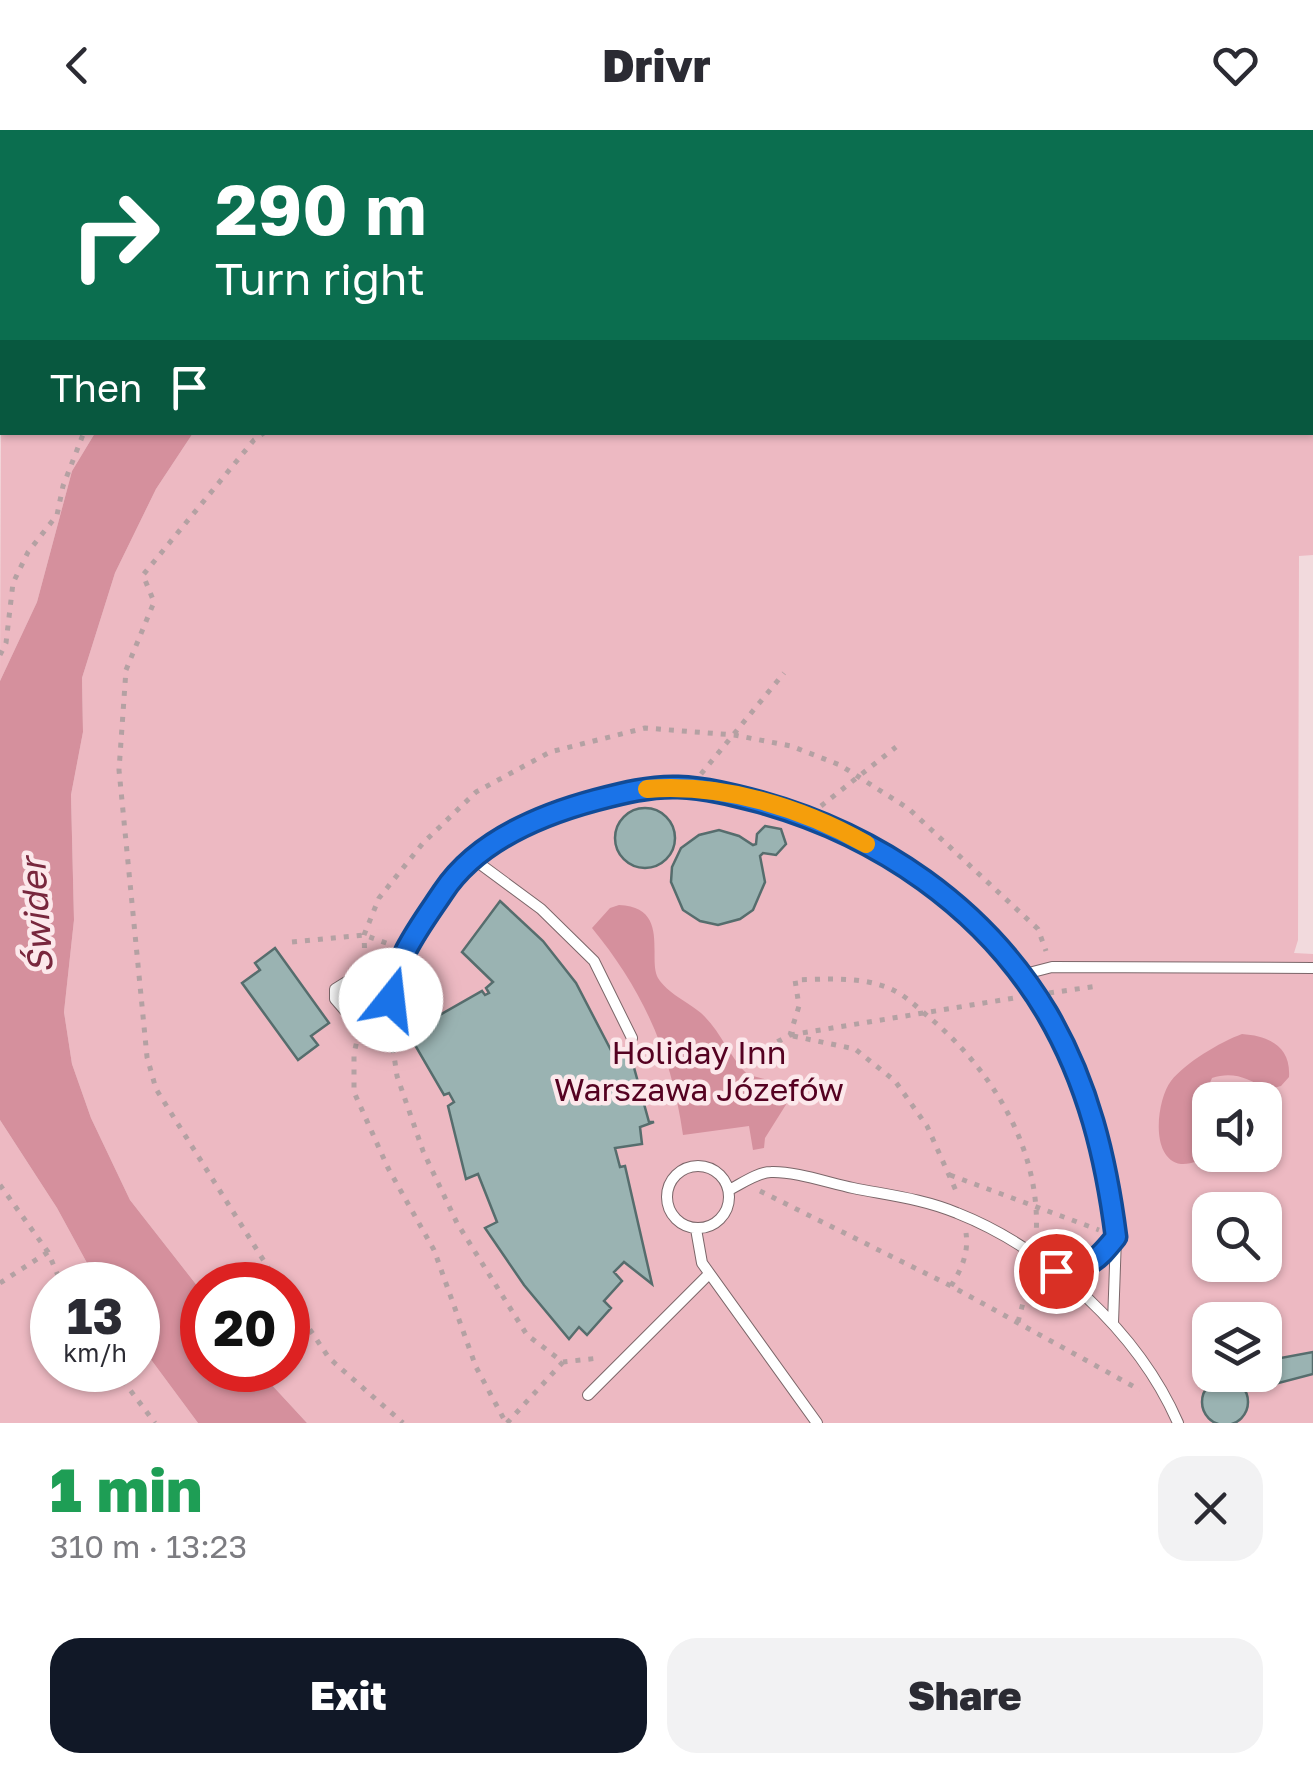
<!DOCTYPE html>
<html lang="en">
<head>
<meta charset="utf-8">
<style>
	:root { --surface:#fff; --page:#f2f2f3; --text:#2b2b33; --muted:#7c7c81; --accent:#111827 }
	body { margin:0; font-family:"Golos Text",sans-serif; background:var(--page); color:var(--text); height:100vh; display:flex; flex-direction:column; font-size:38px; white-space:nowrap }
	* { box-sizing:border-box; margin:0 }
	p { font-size:32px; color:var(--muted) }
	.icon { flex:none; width:55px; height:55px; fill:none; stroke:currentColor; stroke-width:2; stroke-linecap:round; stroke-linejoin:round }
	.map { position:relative; height:1293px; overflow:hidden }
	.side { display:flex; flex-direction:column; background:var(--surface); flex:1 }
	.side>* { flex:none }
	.guide { position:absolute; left:0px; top:0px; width:1315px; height:305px; box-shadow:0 2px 8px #0004; background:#0b6e4f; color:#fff; overflow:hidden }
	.controls { position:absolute; left:1192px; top:952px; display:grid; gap:20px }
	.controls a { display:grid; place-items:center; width:90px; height:90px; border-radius:20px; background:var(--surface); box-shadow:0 2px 8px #0004; font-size:50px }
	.speed { position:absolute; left:30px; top:1132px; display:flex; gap:20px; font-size:50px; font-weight:700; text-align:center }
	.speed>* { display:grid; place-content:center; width:130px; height:130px; border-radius:50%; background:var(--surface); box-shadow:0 2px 8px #0004; line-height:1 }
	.speed small { font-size:25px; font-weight:400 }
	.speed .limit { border:15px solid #d22; background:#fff; color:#111 }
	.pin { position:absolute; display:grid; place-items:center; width:85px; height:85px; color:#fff; margin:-42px; border:5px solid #fff; border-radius:50%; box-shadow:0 2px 10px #0007 }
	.me { position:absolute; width:110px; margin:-55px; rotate:16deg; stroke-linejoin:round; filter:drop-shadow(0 0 8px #0008) }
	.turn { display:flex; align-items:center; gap:35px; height:210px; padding:0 50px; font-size:45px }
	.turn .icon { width:130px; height:130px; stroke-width:2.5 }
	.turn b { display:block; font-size:70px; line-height:85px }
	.then { display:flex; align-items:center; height:95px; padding:0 50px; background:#0003; gap:20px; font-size:38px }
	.round { display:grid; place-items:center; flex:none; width:105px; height:105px; border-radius:30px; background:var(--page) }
	.head { display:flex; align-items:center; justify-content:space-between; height:170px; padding:0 50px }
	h1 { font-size:60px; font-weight:800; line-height:75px; color:#1e9e55 }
	.primary-button { display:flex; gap:20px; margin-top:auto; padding:20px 50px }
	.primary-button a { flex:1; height:115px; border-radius:30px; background:var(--accent); color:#fff; font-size:40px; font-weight:800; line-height:115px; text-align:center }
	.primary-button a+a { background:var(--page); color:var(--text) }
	header { display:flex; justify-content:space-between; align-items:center; height:130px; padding:0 50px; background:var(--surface); font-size:45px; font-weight:800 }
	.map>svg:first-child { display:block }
	.green { fill:#edb9c2; fill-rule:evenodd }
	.water { fill:#d5909d }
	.building { fill:#9ab3b2; stroke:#566d6d; stroke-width:2.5 }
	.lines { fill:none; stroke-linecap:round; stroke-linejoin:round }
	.service-casing { stroke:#7b6669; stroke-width:12 }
	.minor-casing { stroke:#7b6669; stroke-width:22 }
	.path { stroke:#b4a1a3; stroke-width:5; stroke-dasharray:5 8; stroke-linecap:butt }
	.service { stroke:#fff; stroke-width:10 }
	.minor { stroke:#fff; stroke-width:20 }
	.route-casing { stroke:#114b97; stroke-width:25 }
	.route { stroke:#1a73e8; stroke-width:18 }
	.slow { stroke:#f59e0b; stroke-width:18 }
	.labels { text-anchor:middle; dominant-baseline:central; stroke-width:9; stroke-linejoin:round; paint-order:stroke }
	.park-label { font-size:32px; fill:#550121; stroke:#fce8eb }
	.water-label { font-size:35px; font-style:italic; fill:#78273d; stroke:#fce8eb }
</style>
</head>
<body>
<header><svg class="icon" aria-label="back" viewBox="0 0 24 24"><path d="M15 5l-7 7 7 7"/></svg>Drivr<svg class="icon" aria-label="heart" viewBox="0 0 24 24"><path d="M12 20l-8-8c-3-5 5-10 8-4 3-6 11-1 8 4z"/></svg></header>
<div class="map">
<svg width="1313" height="1293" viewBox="0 0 1313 1293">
	<rect width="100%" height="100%" fill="#f2dadd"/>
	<path class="green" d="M93,0h970l-972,2z
		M1313,20v405l-14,1 -1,384 -4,13 19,1v469h-1006l-49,-53h30v-85h-86v7l-72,-92 -39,-82 -19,-54 -8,-52 10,-92 -3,-125 12,-63 -1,-54 33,-105 41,-84 37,-56 1119,-1zM1210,970h55v55h-55zM1210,1080h55v55h-55zM1210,1190h55v55h-55z
		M2,41v261l93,1 -23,38 -35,131 -37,79z
		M0,990l57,88 42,77h-47v85h86v-28l60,81h-198z"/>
	<path class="water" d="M95,303h98l-37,56 -41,84 -33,105 1,54 -12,63 3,125 -10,92 8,52 19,54 39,82 72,92v78h56l49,53h-109l-60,-81v-57h-39l-42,-77 -57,-88v-439l37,-79 35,-131z
		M619,775c52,2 28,54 39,73 9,15 30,24 43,35 20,18 28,44 47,62 22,5 31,6 39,28l-22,35 -1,10 -11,2 -4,-24 -66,9c-11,-80 -40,-145 -91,-207l18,-20z
		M1242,904c28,2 49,13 47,43l-8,9 -15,4c-16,-12 -34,-19 -54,-12l-7,16 5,16 1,45c-8,4 -21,10 -30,9 -32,-5 -24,-65 -10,-83 14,-18 49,-39 71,-47z"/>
	<path class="building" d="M615 708a30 30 0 1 1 60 0a30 30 0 1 1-60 0Z
		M765,696l16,3 5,15 -10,11 -13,-2 -3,3 5,26 -12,28 -13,9 -22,6 -18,-4 -17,-11 -12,-28 1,-15 9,-19 18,-13 20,-5 20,6 14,9 3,-1 1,-10z
		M500,771l43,40 33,42 38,73 19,-7 -3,4 19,69h5l-14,5 2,17 -27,4 5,19 5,-1 27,118 -28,-22 -10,10 8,9 -18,20 7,7 -24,27 -8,-8 -10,12 -45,-54 -39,-57 12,-6 -19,-48 -12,5 -18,-73 6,-4 -5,-9 -5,2 -36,-62 74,-42 3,4 4,-2 -3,-5 7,-6 -31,-30z
		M275,818l54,75 -18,13 7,9 -20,15 -56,-77 18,-13 -5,-7z
		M1313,1222v22l-50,13 -4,-12h6v-14z
		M1202 1272a23 23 0 1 1 46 0a23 23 0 1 1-46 0Z"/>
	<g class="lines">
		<defs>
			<path id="service" d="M472,728l69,51 53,52 38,77
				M1021,845l31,-8 261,1
				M393,847l-42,2 -16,10v10l13,15 42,8c1,-14 -1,-32 3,-45 4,-17 16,-33 25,-47 16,-26 32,-53 55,-73 50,-40 141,-72 205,-70 90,2 204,52 271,111 104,92 150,203 167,339
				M667 1067a31 31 0 1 1 62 0a31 31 0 1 1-62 0Z
				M729,1060c12,-6 29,-18 42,-18 23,-1 58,11 82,16 35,7 71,11 104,25 91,36 182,120 221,210
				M696,1099l6,34 115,160
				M1056,1141c34,-4 39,-8 60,-34l-3,86
				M588,1265l121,-121"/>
			<path id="minor" d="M52,2l4,-2
				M0,18h2"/>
		</defs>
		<use href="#service" class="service-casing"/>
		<use href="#minor" class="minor-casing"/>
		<path class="path" d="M853,2l31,-2
			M1312,31l1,1
			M1312,81h1
			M265,302l-11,8 -111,135 11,27 -28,68 -7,100 28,287 9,32 123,196
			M0,525l6,-12 7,-60 15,-31 29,-37 6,-29 21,-54
			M701,644l83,-101
			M821,676l75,-59
			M292,812l72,-7 25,9
			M365,831l-1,-26 15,-37 44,-55 53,-51 74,-40 95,-24 89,7 57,11 49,19 69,44 129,120 8,22
			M1049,863l49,-7
			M359,901l-5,23v38l34,76 46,82 42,117 30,56
			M391,905l6,41 26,75 34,72 70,112 36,27 36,-4
			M790,905l224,-37
			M793,906l62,13 40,32 32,45 30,67
			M766,918l24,-13 9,-29 -4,-26c32,-1 69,-4 98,10 13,6 26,19 37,28 63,53 112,133 106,219
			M950,1045l149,55
			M0,1055l48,67 14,33
			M760,1061l191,95 189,104
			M0,1153l48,-31
			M951,1156c10,-16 18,-33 15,-53
			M288,1167l41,61 74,65
			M1018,1192l13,-50
			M115,1240l40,53
			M507,1293l56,-61"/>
		<use href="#service" class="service"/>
		<use href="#minor" class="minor"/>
	</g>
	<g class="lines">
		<defs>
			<path id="route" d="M391,870c3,-41 30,-75 52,-108 33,-50 97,-77 153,-92 27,-7 54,-14 82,-13 28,1 55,8 82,15 118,33 224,105 287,211 41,70 59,145 69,224 -21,26 -26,30 -60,34"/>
		</defs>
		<use href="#route" class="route-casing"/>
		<use href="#route" class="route"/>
		<path class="slow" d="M647,659c75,-6 154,18 219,55"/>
	</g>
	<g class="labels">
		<g class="park-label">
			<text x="699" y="922">Holiday Inn<tspan x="699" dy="37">Warszawa Józefów</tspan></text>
		</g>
		<g class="water-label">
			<text transform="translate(36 786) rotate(-94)">Świder</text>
		</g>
	</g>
</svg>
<div class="controls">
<a><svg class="icon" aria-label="sound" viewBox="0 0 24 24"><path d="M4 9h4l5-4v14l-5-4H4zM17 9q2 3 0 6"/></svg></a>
<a><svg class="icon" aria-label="search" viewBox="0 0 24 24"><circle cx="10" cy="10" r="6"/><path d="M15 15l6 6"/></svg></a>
<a><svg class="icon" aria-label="layers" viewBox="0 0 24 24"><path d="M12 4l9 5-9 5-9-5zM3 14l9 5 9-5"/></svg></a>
</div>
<div class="speed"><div>13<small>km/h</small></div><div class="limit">20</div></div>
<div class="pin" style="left:1056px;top:1141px;background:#d93025"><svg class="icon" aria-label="arrive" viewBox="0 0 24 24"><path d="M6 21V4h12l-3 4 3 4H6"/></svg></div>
<svg class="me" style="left:391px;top:870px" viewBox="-20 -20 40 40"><circle r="19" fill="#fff"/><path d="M0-13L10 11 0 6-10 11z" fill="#1a73e8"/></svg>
<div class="guide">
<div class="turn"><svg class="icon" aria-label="right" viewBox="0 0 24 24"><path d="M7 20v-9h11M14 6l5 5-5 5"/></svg><div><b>290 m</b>Turn right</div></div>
<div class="then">Then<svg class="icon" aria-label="arrive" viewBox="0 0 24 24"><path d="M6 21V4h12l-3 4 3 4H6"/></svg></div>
</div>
</div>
<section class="side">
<div class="head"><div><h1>1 min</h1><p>310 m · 13:23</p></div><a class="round"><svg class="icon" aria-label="close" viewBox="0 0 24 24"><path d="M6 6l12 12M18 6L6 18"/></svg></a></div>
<div class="primary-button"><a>Exit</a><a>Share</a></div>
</section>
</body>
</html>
